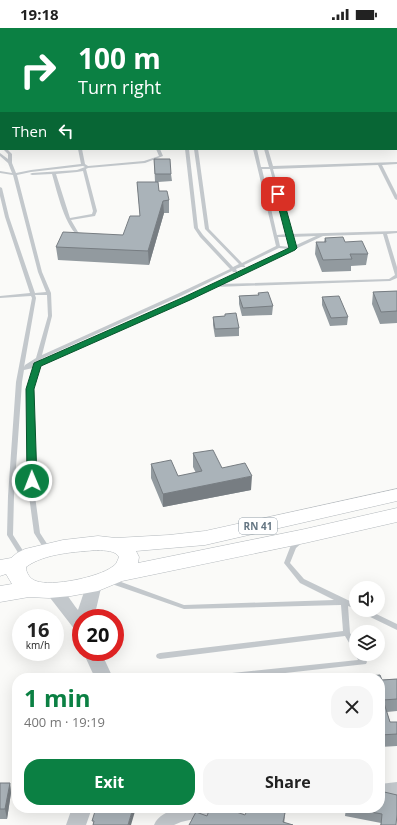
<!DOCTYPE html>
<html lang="en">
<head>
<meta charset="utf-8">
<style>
	:root { --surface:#fff; --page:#f6f6f6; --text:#222; --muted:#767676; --accent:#0b8043 }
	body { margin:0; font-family:"Open Sans",sans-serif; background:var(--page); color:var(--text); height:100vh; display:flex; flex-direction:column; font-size:15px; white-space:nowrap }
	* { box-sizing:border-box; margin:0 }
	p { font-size:13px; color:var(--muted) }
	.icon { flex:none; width:22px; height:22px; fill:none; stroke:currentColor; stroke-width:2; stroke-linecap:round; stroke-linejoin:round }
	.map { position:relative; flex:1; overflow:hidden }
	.side { position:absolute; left:12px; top:645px; width:373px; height:140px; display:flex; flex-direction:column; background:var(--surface); border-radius:16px; box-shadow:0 4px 16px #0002 }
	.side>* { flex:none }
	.guide { position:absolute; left:0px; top:0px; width:397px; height:122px; box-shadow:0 4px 16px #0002; background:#0b8043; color:#fff; overflow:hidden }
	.tools { position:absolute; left:349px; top:553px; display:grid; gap:8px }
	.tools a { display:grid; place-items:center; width:36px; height:36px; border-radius:50%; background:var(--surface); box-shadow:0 4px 16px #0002; font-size:20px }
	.speed { position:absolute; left:12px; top:581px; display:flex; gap:8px; font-size:20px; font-weight:700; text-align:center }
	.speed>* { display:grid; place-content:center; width:52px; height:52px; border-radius:50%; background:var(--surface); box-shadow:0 4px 16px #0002; line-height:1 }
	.speed small { font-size:10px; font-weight:400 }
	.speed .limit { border:6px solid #d22; background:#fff; color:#111 }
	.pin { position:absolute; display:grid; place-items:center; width:34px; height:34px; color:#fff; margin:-17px; border-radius:8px; box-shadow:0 2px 6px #0006 }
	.me { position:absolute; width:44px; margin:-22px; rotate:359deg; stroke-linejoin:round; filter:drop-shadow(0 0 3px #0008) }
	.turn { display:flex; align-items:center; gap:14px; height:84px; padding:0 12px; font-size:18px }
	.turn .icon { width:52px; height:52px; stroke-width:2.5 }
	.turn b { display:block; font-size:28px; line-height:34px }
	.then { display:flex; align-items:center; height:38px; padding:0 12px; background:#0003; gap:8px; font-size:15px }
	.round { display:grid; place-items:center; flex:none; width:42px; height:42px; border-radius:16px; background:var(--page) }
	.summary { display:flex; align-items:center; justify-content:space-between; height:68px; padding:0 12px }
	h1 { font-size:24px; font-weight:700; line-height:30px; color:var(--accent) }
	.button { display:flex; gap:8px; margin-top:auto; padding:8px 12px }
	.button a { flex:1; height:46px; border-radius:16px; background:var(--accent); color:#fff; font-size:16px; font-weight:700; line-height:46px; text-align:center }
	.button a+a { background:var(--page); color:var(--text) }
	.status { display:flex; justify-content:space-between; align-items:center; height:28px; padding:0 20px; background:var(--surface); direction:ltr }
	.status svg { height:11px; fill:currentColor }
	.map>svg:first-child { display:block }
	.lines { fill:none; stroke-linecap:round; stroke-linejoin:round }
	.trunk-casing { stroke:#b4b9bd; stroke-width:1 }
	.service { fill:#c3c8cc; fill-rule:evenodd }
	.minor { fill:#c3c8cc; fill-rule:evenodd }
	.tertiary { fill:#c3c8cc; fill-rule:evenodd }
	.trunk { fill:#fff; fill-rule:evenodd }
	.wall { fill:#929a9f }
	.shaded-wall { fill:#777d82 }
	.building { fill:#aab3b9; stroke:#777d82 }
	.route { fill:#0b8043; stroke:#07532c }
	.labels { text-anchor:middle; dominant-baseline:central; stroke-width:4; stroke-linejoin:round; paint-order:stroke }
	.shield { fill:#fff; stroke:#939fa8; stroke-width:1 }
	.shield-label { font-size:10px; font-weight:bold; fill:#657683 }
</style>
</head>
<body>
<div class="status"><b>19:18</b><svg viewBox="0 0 49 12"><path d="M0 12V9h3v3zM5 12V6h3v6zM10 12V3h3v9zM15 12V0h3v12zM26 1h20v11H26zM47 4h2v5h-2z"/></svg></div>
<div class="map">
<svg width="397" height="797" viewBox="0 0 397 797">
	<rect width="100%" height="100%" fill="#fafaf8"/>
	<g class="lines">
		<defs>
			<path id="trunk" d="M397,461v12l-192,44 -69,6 3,6 -1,6 167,-34 92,-21v14l-92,21 -183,38 -24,10 -27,5 -22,2 -20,-1 -29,5v-16l12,-2 -6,-10 -6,2v-16l11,-2 6,-5 8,-4 38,-9 35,-4 18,2 53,-3 36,-4zM98,522c7,1 17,0 21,7 -2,5 -3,8 -7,10 -13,10 -60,20 -76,14 -6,-2 -10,-8 -10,-14 19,-14 50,-15 72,-17z"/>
		</defs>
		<use href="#trunk" class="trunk-casing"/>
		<path class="service" d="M222,0h3l-1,1h-3z
			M396,14h1v3h-1z
			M0,115h1v3h-1z
			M396,116h1v2h-1z
			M3,121h4l5,5v9l4,10 15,-3 50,-6 -3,-15h4l3,15 3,2 56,-5 15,-5 -3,-7h4l3,7 -18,7 -57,5 -2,1 11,42 -2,5 -24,4 7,12 5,5 -2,1c-16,-9 -24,-47 -29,-64l-20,1 -2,-1 2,-1 45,-3 8,-3 -2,-1 -52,6 -14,3 25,97 9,21 1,23 -10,39 135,-61 53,-25 -30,-32 -6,-9 -9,-79h4l9,79 5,7 30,32 6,-3 -34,-35 -11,-80h4l11,80 33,34 34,-17 -23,-97h4l4,18h8l-5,-18h4l5,17 124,-4v2l-15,1 15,30v5l-2,-1 -17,-34 -105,4 18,65 106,-3v2l-10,1 10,33v11l-7,3 -175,6 -26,13 -150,66 -6,23 2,107 5,37 11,17 -1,2h-4l-12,-19 -5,-37 -2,-107 6,-21 -9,2 -2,12 -8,114 -1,39 14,22 -1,2h-4l-15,-24 1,-39 8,-114 16,-84 -1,-2 -31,2v-2l30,-3 -25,-76 -5,-21v-9l2,1 7,29 26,76 11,-1 -8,-20 -25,-97 -13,-2v-2l12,2 -4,-10 -8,-7v-3l8,6v-5zM262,141h8l17,65 -10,1zM83,143l10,40 -1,3 -22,4 -14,-44 21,-2zM383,206l12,41 -6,4 -168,5 102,-48zM316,208l-22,10 -2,-9zM278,209h10l2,10 -10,-1zM279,220l9,1 -103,49 -145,64 1,-3 140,-63 51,-25 1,1h4v-1l-1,-2 5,-2h4v-1l-1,-1zM35,267h12l1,21 -12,42 -11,7 -1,2 12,-69z
			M299,511h4l1,2 -8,7 -6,15 14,16 52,25v5l-8,-3 2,27 6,10v9l-2,-1 -9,-15 -185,23 -3,-1 -1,-2 1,-2 3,-1 183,-22 -2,-26 -157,4 -75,-26 -1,-2 1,-2h4l71,26 150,-5 -34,-17 -16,-20 7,-18z
			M359,582h9l29,14v6l-37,-18z
			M356,625v1h7l4,8 -1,2 -126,14h-31l1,-2 3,-1 145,-15 -3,-6z"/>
		<path class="minor" d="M397,754v14l-17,2v-14z
			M177,780h71l-2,5 -6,2 -42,3 -17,4 -7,3h-20c4,-10 14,-13 23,-17z"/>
		<path class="tertiary" d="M94,550l6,2 2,4 -8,34h-13v14l-6,-2 -31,-40 2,-4c15,-5 24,14 32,24l10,-30z
			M83,624h18l12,26h-18z
			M72,780h20l-6,17h-20z"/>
		<use href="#trunk" class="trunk"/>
	</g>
	<path class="wall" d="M396,25h1v51h-1z
		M154,131l17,15 1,7 -14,1 1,9 10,9v13h-5l-15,52 -91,-5 -2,-13 67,-12 17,-19 -3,-34h18z
		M325,210l20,4 23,12 -2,11 -15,1v5l-29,1 -7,-18 1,-12h8z
		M397,263v32l-17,1 -8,-20 1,-12z
		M258,265l15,13 -1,9 -30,1 -3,-12v-8l19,-1z
		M322,269l26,20 -1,8 -17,1 -8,-21z
		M225,286l14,14v8l-24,1 -2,-12v-8l12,-1z
		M193,425l29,15 29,22 -88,17 -12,-29v-14l27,12 18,-3 -3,-6z
		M380,650l2,2 15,-1v32l-10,1 3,10h7v24l-17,1z
		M0,755h10l1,10 -4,26h-7z
		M346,780h34l16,17h-16l1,-2 -36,-7z"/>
	<path class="shaded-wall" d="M163,173l1,12 -15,52 -1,-14z
		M252,448l-1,14 -88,17v-13z
		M10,755l1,10 -4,26 -2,-10z
		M133,780h3l-5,17h-3z
		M285,785l-1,12 -1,-3z"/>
	<path class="building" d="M171,0h27l-2,1h-27z
		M396,25h1v26h-1v4h1v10h-1z
		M154,131h16l1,15h-16z
		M137,154h21l1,9h8l2,9 -6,1 -15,50 -92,-4 7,-15 60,3 7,-19h10z
		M343,209l2,5 17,-1 6,13h-18l2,5 -29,1 -7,-18h10l-1,-4z
		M397,263v20l-16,1 -8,-20z
		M268,264l5,14 -30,2 -4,-12 20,-1 -1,-2z
		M339,268l9,21 -17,1 -9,-21z
		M236,285l3,15 -24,1 -2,-12 12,-1v-2z
		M213,422l9,18 23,-5 7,13 -89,18 -12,-30 20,-4 7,16 24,-5 -9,-18z
		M380,647l2,5 15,-1v20l-14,1 7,22h7v12l-17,1v-57h-35z
		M0,755h10l-5,26h-5z
		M380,763l17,4v19l-1,11h-15l1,-11 -35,-6h33z
		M96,780h37l-5,17h-35l1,-4h-2z
		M210,780h15l20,7 3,-7h21l16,5 -2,9 10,3h-104l7,-13 11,4z"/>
	<path class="route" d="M278,164l4,2 15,54 -2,2 -105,50 -149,66 -7,23 3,92 -2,2h-7l-1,-2 -1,-92 8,-26 150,-66 105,-49 -14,-54z"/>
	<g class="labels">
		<rect class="shield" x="239" y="490" width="38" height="16" rx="3"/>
		<g class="shield-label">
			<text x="258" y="498">RN 41</text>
		</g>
	</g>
</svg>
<div class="tools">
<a><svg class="icon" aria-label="sound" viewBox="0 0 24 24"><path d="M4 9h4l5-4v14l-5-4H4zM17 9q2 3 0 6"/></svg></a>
<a><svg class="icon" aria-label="layers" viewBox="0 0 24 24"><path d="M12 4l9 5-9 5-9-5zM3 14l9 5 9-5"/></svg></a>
</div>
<div class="speed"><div>16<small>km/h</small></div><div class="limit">20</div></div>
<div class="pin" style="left:278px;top:166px;background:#d93025"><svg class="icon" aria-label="arrive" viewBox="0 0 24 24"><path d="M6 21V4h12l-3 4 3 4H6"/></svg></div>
<svg class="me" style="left:32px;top:453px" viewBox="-20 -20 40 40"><circle r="17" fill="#0b8043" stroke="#fff" stroke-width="3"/><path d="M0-11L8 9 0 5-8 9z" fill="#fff"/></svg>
<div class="guide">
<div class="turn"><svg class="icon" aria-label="right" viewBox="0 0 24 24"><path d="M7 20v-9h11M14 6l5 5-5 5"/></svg><div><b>100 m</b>Turn right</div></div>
<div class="then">Then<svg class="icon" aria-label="left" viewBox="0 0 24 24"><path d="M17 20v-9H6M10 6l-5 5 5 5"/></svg></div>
</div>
<section class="side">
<div class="summary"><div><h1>1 min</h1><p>400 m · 19:19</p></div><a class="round"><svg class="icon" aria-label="close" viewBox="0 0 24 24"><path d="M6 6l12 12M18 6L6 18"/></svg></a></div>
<div class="button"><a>Exit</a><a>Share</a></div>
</section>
</div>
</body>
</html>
